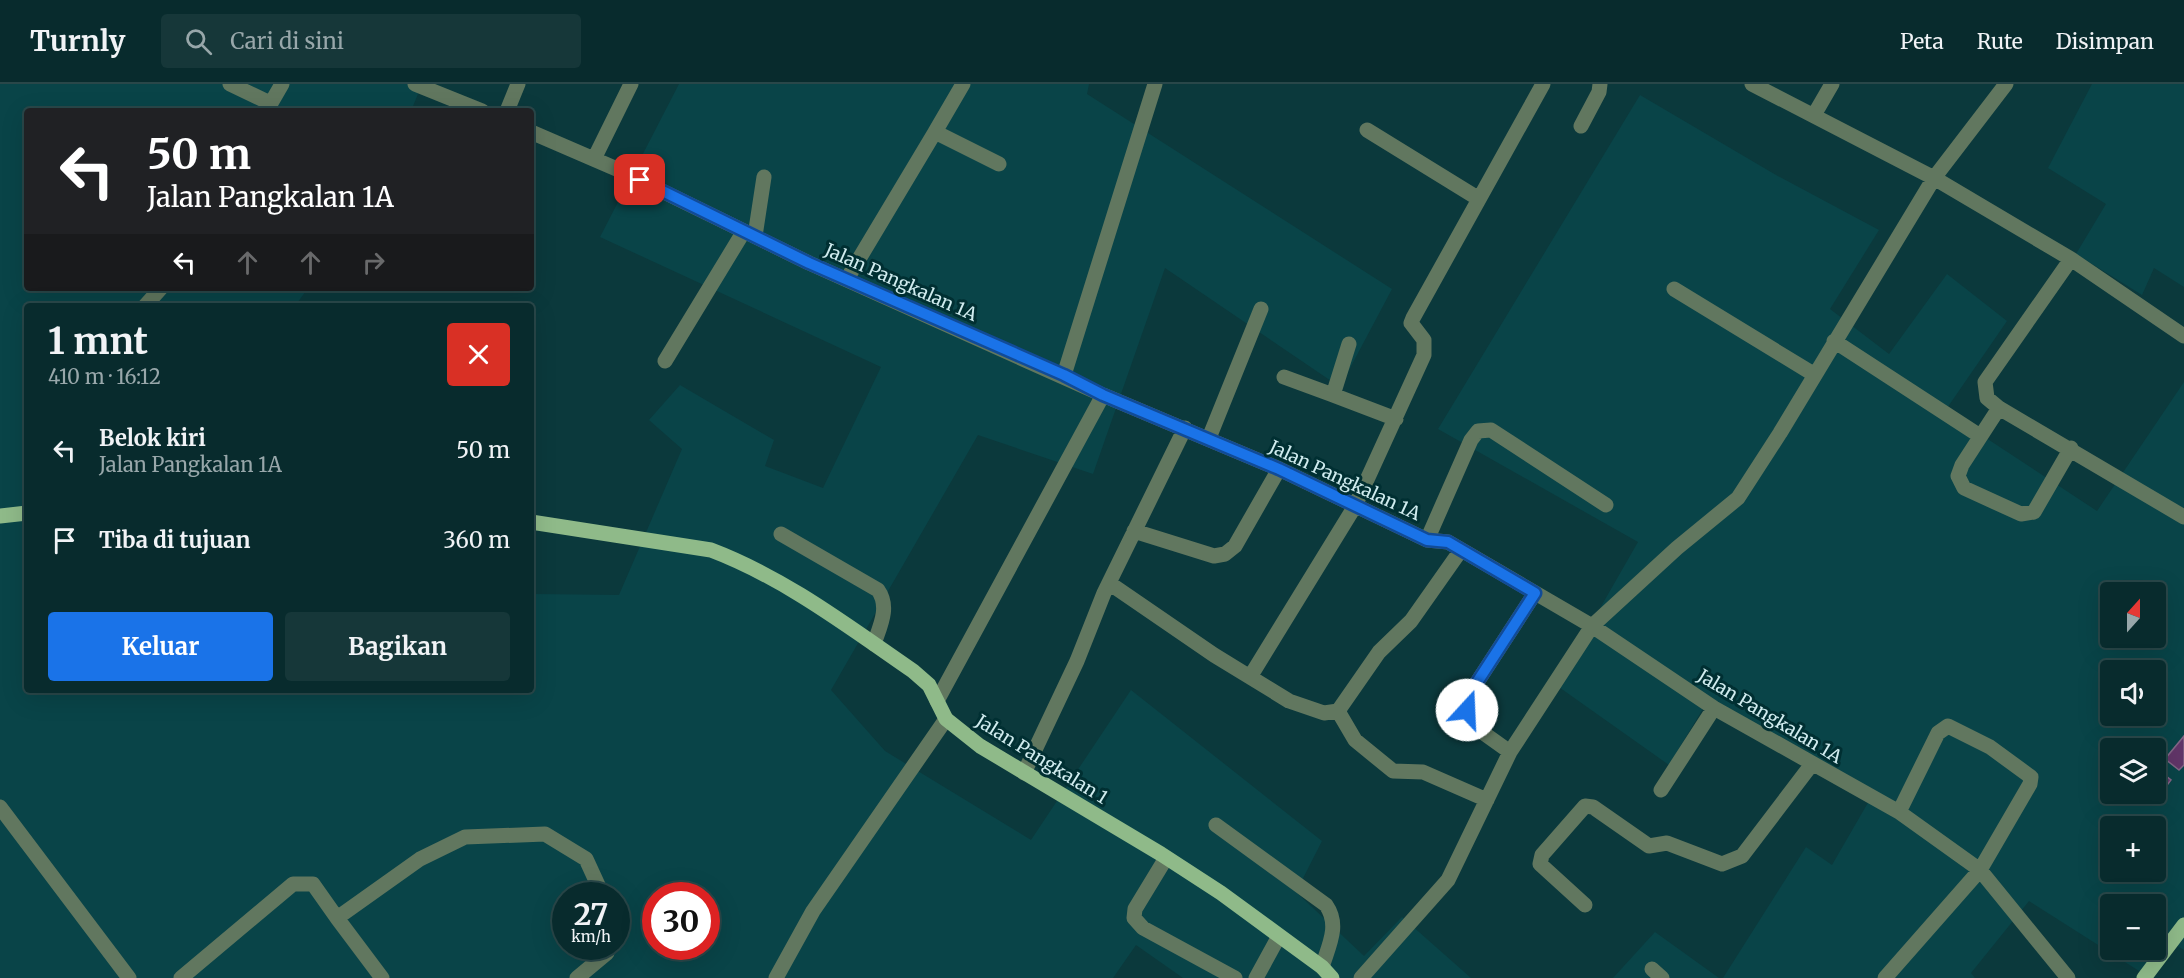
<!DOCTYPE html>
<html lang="id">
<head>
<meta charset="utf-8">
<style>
	:root { --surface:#082b2d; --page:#163739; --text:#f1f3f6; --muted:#98a7aa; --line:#294749; --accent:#1a73e8 }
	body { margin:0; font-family:Merriweather,serif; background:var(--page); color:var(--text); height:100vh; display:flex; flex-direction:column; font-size:22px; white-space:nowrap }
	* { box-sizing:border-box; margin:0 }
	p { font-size:20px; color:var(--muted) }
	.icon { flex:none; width:33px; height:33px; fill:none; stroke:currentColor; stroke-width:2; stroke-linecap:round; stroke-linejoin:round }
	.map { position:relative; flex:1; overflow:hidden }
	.panel { position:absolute; left:24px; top:219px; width:510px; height:390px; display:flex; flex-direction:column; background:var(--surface); border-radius:6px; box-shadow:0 6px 24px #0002,0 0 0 2px var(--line) }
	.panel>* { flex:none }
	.top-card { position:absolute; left:24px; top:24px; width:510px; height:183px; border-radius:6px; box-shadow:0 6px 24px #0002,0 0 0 2px var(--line); background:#202124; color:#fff; overflow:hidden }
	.needle { width:39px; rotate:21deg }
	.fabs { position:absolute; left:2100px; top:498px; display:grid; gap:12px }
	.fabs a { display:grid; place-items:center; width:66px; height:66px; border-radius:6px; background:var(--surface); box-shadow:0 6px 24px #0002,0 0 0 2px var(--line); font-size:30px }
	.speed { position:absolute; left:552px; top:798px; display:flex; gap:12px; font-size:30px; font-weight:700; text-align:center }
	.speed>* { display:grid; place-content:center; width:78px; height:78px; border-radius:50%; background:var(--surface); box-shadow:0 6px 24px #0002,0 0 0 2px var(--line); line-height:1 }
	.speed small { font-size:15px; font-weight:400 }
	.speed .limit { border:9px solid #d22; background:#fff; color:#111 }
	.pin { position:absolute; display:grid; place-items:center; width:51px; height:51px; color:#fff; margin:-26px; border-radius:12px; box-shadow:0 3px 9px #0006 }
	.me { position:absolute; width:66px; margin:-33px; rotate:20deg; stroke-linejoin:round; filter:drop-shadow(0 0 4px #0008) }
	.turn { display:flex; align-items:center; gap:21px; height:126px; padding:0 24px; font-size:27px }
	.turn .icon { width:78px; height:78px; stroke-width:2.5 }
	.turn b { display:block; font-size:42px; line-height:51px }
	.lanes { display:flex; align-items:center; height:57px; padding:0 24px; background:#0003; justify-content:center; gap:30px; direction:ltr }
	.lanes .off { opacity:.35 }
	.round { display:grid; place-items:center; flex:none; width:63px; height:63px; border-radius:6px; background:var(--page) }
	.headline { display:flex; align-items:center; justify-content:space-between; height:102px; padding:0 24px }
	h1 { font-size:36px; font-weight:700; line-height:45px }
	.action { display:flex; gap:12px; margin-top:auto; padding:12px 24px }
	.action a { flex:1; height:69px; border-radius:6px; background:var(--accent); color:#fff; font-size:24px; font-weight:700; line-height:69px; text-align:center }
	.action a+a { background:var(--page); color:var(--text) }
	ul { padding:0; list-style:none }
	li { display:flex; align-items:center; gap:18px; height:90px; padding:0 24px }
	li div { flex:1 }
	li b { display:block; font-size:22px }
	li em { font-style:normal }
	header { display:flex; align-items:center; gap:36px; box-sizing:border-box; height:84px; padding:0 30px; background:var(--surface); border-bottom:2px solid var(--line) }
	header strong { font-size:28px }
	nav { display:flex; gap:33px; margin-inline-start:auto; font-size:21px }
	.search { width:420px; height:54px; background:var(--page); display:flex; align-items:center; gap:15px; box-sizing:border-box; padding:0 21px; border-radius:6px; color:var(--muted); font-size:22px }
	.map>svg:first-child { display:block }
	.built { fill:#094448; fill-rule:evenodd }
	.building { fill:#613568; stroke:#816585; stroke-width:1.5 }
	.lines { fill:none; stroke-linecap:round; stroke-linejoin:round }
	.minor { stroke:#61775f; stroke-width:15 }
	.major { stroke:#8fba89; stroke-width:15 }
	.route-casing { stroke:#114b97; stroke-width:15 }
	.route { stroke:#1a73e8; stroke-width:10 }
	.labels { text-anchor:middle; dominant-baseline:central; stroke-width:6; stroke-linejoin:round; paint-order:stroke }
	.street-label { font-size:18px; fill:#d0ecef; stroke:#002f32 }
</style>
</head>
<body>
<header>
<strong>Turnly</strong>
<div class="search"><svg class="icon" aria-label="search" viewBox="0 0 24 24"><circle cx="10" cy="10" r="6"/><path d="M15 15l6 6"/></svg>Cari di sini</div>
<nav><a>Peta</a><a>Rute</a><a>Disimpan</a></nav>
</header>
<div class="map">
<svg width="2184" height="894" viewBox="0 0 2184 894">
	<rect width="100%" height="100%" fill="#0b393c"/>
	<path class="built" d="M0,0h422l-11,27h-384v177h281l-13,18h-268v384h504v-96l88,1 63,-146 -33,-29 31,-35 94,55 -9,26 58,22 58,-121 -281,-130 79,-153h410l-2,10 305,195 -52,98 -175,-119 -72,206 -115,-39 -147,255 54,61 146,89 100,-150 191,151 -26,51 68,64 38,-39 69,61h-288l-47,-33 -23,33h-1113zM566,812h50v50h-50zM656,812h50v50h-50z
		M2092,0h92v203l-30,-19 -12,27 -66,-41 30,-50 -58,-36z
		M1640,11l136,80 103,55 -49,79 59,45 58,-80 60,47 -62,90 152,100 87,-129v568l-13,-8 -24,34 -118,-75 -58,72 4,5h-252l83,-131 26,18 41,-71 -163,-97 -41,68 -113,-80 82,-143 -200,-113zM2110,508h46v46h-46zM2110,586h46v46h-46zM2110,664h46v46h-46zM2110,742h46v46h-46zM2110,820h46v46h-46z
		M1655,848l64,46h-106z"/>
	<path class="building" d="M2184,652v29l-5,5 -14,-11z
		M2157,685l14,11 -16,21 -10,-7h11z"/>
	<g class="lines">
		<path class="minor" d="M230,0l40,19
			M415,0l67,27
			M963,0l-28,48 64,32
			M1752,0l182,94 137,81 113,77
			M267,26l15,-26
			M507,27l11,-27
			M1814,31l18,-31
			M1581,42l18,-34 1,-8
			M1367,46l112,69
			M531,48l88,38 190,93 294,132 176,74 148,71 21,2 144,84 122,82 185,104 81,58 88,108
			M594,75l37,-75
			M755,152l9,-59
			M847,195l88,-147
			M1674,205l141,86
			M145,222l16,-18
			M1834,257l146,95
			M1349,260l-16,51 63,24
			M665,277l79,-130
			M1064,291l91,-291
			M1284,293l49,18
			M1999,324l-12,-10 -2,-16 86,-123
			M1209,354l52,-129
			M2071,364l-37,64 -13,2 -57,-26 -6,-12 4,-11 37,-57 185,109
			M1134,447l80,25 11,-2 10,-8 44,-77
			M781,450l97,56c12,17 2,36 -4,54
			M1427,456l44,-100 7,-9 13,-1 115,75
			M1461,466l-50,71 -32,31 -41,59 17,29 38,31 30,1 64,28
			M1109,499l105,72 75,46 35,12 14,-2
			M1250,593l105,-171 69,-151v-15l-13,-17 2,-5 130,-234
			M937,617l166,-306
			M1510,668l-35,-25 -8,-17 7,-23 61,-94
			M1024,689l53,-112 27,-68 81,-165
			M1661,706l53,-82
			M0,723l129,171
			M1216,741l110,80c14,20 3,40 -4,62
			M1166,774l-31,51 -1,9 9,10 92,50
			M1585,821l-45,-41 2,-9 43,-49 8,1 56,39 18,-3 55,21 20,-8 70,-92
			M337,834l45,60
			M1652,885l10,9
			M181,894l112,-94h20l24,34 83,-59 45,-22 80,-3 41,25 17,37
			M577,894l30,-25v-7
			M776,894l37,-67 133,-192
			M1256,894l23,-42
			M1361,894l87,-98 62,-128 82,-126 85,-78 61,-50 42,-65 154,-255 72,-94
			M1885,894l95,-108 50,-86 1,-7 -41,-30 -42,-21 -10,7 -39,79"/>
		<path class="major" d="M0,432l27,-3
			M531,438l180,28c74,28 138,77 202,121l16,14 17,34 34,27 181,108 60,39 101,74 10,11
			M2144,894l40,-53"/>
	</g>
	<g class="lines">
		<defs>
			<path id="route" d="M640,96l169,83 255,112 39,20 176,74 148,71 21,2 87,51 -61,94 -7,23"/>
		</defs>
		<use href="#route" class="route-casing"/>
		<use href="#route" class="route"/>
	</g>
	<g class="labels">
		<g class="street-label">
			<text transform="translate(901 198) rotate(24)">Jalan Pangkalan 1A</text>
			<text transform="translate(1345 396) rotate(25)">Jalan Pangkalan 1A</text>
			<text transform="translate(1770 632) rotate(31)">Jalan Pangkalan 1A</text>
			<text transform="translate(1042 675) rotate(32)">Jalan Pangkalan 1</text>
		</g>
	</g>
</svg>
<div class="fabs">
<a><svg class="needle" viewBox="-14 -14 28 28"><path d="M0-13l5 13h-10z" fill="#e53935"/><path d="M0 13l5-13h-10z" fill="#98a7aa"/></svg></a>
<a><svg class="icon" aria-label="sound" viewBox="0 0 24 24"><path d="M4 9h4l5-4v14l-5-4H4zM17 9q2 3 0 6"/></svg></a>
<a><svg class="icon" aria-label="layers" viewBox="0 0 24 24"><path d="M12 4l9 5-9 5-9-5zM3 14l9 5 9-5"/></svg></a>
<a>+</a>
<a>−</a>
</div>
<div class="speed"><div>27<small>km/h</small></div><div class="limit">30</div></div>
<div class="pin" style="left:640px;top:96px;background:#d93025"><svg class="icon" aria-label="arrive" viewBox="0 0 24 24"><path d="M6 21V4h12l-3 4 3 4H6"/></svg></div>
<svg class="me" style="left:1467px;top:626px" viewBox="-20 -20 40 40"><circle r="19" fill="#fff"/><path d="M0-13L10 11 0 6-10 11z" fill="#1a73e8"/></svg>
<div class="top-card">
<div class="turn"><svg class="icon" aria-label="left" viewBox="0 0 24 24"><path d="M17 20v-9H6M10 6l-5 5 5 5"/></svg><div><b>50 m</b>Jalan Pangkalan 1A</div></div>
<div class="lanes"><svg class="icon" aria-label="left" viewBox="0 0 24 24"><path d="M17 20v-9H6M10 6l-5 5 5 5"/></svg><svg class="icon off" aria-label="ahead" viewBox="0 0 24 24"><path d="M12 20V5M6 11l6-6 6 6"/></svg><svg class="icon off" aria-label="ahead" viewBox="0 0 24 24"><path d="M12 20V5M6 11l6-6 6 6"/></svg><svg class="icon off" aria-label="right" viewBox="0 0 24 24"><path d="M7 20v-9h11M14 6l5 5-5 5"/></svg></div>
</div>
<section class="panel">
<div class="headline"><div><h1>1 mnt</h1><p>410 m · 16:12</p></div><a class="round" style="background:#d93025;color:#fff"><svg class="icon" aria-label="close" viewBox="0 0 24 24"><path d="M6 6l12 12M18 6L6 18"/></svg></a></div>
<ul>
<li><svg class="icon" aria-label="left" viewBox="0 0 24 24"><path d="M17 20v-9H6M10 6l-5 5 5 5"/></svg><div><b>Belok kiri</b><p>Jalan Pangkalan 1A</p></div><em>50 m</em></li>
<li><svg class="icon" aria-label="arrive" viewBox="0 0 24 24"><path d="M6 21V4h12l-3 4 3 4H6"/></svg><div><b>Tiba di tujuan</b></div><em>360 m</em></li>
</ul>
<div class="action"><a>Keluar</a><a>Bagikan</a></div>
</section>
</div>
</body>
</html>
